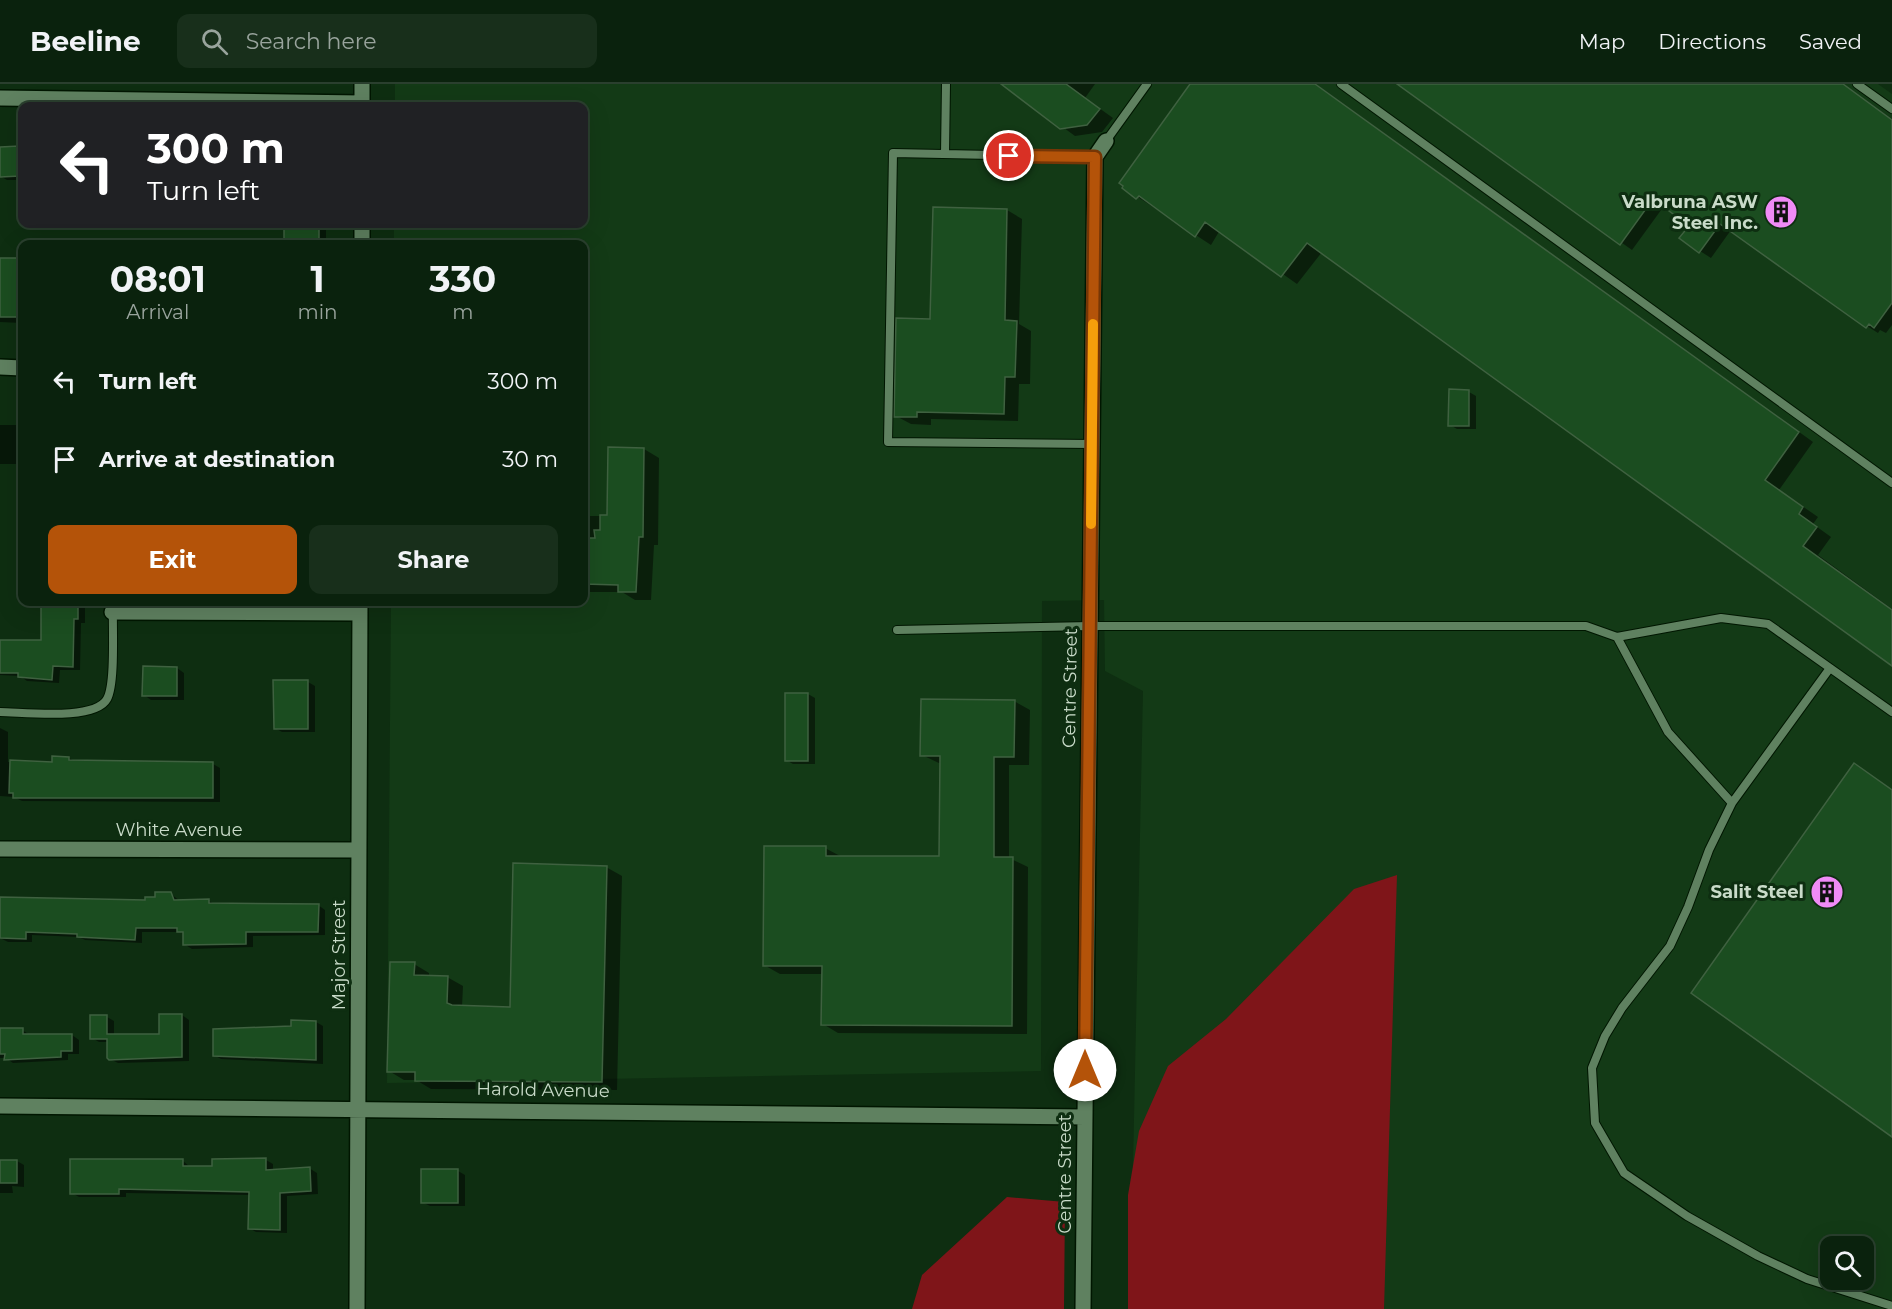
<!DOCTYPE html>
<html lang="en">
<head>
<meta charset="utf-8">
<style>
	:root { --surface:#0a220d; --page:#182f1b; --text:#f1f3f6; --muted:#99a49d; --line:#2a3f2e; --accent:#b45309 }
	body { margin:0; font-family:Montserrat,sans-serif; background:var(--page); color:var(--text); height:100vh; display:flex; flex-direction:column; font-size:22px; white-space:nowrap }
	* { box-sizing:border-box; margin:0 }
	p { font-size:20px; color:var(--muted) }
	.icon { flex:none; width:33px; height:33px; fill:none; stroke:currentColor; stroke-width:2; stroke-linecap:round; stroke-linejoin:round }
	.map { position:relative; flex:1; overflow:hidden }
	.sheet { position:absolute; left:18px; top:156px; width:570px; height:366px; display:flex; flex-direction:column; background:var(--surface); border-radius:12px; box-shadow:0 6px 24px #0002,0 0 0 2px var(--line) }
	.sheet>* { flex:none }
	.hud { position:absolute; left:18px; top:18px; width:570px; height:126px; border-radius:12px; box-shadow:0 6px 24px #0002,0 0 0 2px var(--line); background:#202124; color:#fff; overflow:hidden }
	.controls { position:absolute; left:1820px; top:1152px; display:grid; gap:12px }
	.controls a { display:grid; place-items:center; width:54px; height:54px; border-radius:12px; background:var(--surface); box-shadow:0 6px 24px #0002,0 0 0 2px var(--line); font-size:30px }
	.pin { position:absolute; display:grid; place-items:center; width:51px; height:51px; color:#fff; margin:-26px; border:3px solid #fff; border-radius:50%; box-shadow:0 2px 6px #0007 }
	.me { position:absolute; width:66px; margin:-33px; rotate:0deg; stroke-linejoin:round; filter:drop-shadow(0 0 4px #0008) }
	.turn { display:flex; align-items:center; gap:21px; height:126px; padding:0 30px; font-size:27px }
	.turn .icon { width:78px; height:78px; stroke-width:2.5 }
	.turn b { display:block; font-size:42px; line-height:51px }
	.eta { display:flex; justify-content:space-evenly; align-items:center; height:102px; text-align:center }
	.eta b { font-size:36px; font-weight:700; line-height:42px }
	.action { display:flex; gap:12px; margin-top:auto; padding:12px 30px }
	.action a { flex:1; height:69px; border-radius:12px; background:var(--accent); color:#fff; font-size:24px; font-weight:700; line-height:69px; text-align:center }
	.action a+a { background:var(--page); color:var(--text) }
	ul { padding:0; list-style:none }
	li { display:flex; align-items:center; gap:18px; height:78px; padding:0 30px }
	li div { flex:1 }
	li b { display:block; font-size:22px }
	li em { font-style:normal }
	header { display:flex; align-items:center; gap:36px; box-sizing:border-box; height:84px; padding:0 30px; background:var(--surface); border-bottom:2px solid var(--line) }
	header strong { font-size:28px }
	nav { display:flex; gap:33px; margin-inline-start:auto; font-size:21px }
	.search { width:420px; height:54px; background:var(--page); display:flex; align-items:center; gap:15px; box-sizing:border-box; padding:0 21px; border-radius:12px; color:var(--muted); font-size:22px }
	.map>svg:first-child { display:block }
	.built { fill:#133a16; fill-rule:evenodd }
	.green { fill:#7f1519 }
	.shadow { fill:#0007 }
	.building { fill:#1b4d20; stroke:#3f6140; stroke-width:1.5 }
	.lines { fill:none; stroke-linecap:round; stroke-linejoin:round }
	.service-casing { stroke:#001600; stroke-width:10 }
	.minor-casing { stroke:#001600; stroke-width:18 }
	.service { stroke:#5f8160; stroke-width:8 }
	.minor { stroke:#5f8160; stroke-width:15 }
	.route-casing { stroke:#753606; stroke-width:15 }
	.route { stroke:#b45309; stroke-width:10 }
	.slow { stroke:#f59e0b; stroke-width:10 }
	.labels { text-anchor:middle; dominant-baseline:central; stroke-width:6; stroke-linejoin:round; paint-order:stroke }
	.poi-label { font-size:18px; font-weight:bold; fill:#c9dbc9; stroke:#0e2e11; text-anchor:end }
	.street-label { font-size:18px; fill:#c9dbc9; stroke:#0e2e11 }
</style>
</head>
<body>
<header>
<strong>Beeline</strong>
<div class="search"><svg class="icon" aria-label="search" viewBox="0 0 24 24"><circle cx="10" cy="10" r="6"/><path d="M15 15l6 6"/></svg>Search here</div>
<nav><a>Map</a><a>Directions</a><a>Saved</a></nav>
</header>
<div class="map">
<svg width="1892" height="1225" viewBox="0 0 1892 1225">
	<rect width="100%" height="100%" fill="#0e2e11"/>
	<path class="built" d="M395,0h1483l14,10v1215h-762l13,-618 -38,-20 -1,-71 -62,1 -1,470 -654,12 4,-481h193v-358h-190v-20h190v-118h-189zM1830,1162h33v34h-33z"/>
	<path class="green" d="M1397,791l-13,434h-256v-114l11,-64 29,-65 58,-47 128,-130z
		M1007,1113l58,5 -1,107h-152l10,-34z"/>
	<path class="shadow" d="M1004,0h91l-10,14 28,20 -11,14 -27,4z
		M1192,0h124l497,358 -34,48 39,27 -5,7 18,13 -13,18 74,54v55l-570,-412 -25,32 -77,-54 -9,15 -87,-57z
		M1399,0h444l49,35v206l-6,8 -6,-3 -2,3 -11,-7 -136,-96 -20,28 -11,-7 -9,-26 -27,-19 -32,44z
		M0,64h22v32h-15l-7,-4z
		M1007,126l15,9 -3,105 12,7 -1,53h-11l-1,37 -87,-2v6l-20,-1 -15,-8 36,-96z
		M302,140h24v20h-50v-5l10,-1 16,-8z
		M0,176h22v63l-22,-1z
		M1469,308l7,4v33h-19l-7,-4z
		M0,341h22v28h-3l-1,11h-18z
		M644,365l15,9 -1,87h-4l-3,55h-16l-13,-8h-38v-119l2,2v41h22z
		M43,518h38l4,2v19h-4l-1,47h-20l-1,13 -32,-2 -7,-5 -20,-1v-34l42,1z
		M144,584h33l7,5v27h-33l-7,-5z
		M308,598l7,4v46h-33l-7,-4z
		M786,610h22l7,4v66h-22l-7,-4z
		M1014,617l16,9 -1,55h-20v93l19,9 -1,167 -189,-1 -15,-9v-50h-43l-16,-9 61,-117 17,9 98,1 1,-94 -19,-9z
		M0,644l8,4v30l46,1 15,-5 7,4 137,2 7,4v34l-198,-1 -8,-4 -14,-1z
		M606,783l16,9 -5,214 -186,-1 -15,-9h-12l-15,-9 25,-107 15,9v4h18l16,9 -1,21 49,2z
		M171,810l9,7h29l7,4h102l7,5v25l-72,1v11l-61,2 -8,-5v-10l-4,-2h-38v11l-57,-3 -6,-3 -47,-2v7h-24l-8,-4v-39l147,3z
		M182,931l7,5v41l-71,2 -8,-4 -2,-17h-9l-7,-4 15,-21 7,4v15h47z
		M293,938h23l7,4v38l-102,-5 -7,-4 79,-28z
		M0,946h22l8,5h42l7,5v14h-11v6l-55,3 -7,-5h-6z
		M182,1076l8,7h24l52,-7 7,4v7l36,-3 8,5 1,21 -31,2v37l-31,-1 -7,-4 1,-33 -124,-2v4h-47l-7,-4z
		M0,1077h17l7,4v22l-12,-1 1,7h-13z
		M458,1087l7,4v31h-35l-8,-4z"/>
	<path class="building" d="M1001,0h65l34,25 -13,16 -27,4z
		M1190,0h125l484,348 -34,48 38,27 -4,7 18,13 -14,19 89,64v56l-585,-423 -26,34 -76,-55 -10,15 -56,-41 -3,3 -14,-11 1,-2 -4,-3z
		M1397,0h446l49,36v183l-18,25 -5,-4 -3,4 -146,-104 -21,29 -20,-15 10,-12 -36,-27 -33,46z
		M19,62l1,30 -20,1v-30z
		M933,123l74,2 -2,111 12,1 -2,56h-10l-1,37 -87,-2v5h-23l2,-99 34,1z
		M319,144v16h-35v-15z
		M0,174h22v59h-22z
		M1449,305l20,1v36h-21z
		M608,363l36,1 -1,89h-4l-3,55h-18v-7l-34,-1v-46h11l-1,-8h6v-15h7z
		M41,518h37v17h-4l-1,48 -20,-1 -1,14 -34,-3v-4h-18v-33h41z
		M143,582l34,1v29h-35z
		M273,596h35v49h-34z
		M785,609h23v68h-23z
		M921,615l94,1 -1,57h-20v100h19l-1,169 -191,-1 1,-59h-59l1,-120h62v10h113l1,-100h-20z
		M52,672l17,1v3l144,2v36h-200v-5h-4l1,-33 42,2z
		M1854,679l38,27v347l-201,-144z
		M513,779l94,3 -5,216 -187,-1v-9h-28l3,-110h25l-1,13 34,1 -1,27 5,2 58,2z
		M155,808h16l3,8 35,-1v4l110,1 -1,28h-72v12l-63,1v-13h-6v-4h-41l-1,12 -58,-3v-3l-51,-2v7l-26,-1v-41l145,3v-3h10z
		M159,930h23v43l-73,3 -2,-2v-19h-17v-24h17v19h52z
		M291,936l25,1v39l-103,-4v-27l78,-3z
		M0,944h23v6h49v17h-11v6l-57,3 1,-6h-5z
		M266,1074v12l44,-3 1,24 -31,2v37l-32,-1 1,-37 -130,-3v5h-49v-35h113v7h29v-7z
		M0,1076h17v23h-17z
		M421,1085h37v34h-37z"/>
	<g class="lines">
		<defs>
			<path id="service" d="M1341,0l551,399
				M1857,0l35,25
				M1106,57l41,-57
				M945,70l1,-70
				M1092,360l-204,-2 5,-289 202,4
				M897,546l193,-4h496l31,11 51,95 64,71
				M1617,553l104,-19 47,6 62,44
				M0,628c23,0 95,9 107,-13 9,-16 5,-77 6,-97
				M1892,628l-62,-44 -98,135 -23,47 -21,57 -18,39 -48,62 -17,28 -13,32 3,55 29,50 63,43 71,40 49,23 85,27"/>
			<path id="minor" d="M0,14l362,5
				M362,22v-22
				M362,160v-20
				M0,283l22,1
				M112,528l248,1
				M0,765l359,1
				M0,1022l1085,11
				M357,1225l3,-707
				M1083,1225l12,-1152 11,-16"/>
		</defs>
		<use href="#service" class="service-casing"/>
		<use href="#minor" class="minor-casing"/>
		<use href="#service" class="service"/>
		<use href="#minor" class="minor"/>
	</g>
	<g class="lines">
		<defs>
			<path id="route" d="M1009,72l86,1 -10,913"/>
		</defs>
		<use href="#route" class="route-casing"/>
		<use href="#route" class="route"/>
		<path class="slow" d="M1091,440l2,-200"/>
	</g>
	<defs>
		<symbol id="building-disc" viewBox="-11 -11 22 22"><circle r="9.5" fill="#f08bf6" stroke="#0e2e11"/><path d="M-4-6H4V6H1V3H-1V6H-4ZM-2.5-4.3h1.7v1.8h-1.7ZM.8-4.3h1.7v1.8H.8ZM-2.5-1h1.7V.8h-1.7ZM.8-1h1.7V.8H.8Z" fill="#111"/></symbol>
	</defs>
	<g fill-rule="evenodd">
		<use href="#building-disc" x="1762" y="109" width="38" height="38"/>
		<use href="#building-disc" x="1808" y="789" width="38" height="38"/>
	</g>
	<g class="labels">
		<g class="poi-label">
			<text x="1758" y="118">Valbruna ASW<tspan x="1758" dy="21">Steel Inc.</tspan></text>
			<text x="1804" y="808">Salit Steel</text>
		</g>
		<g class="street-label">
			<text transform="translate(1070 604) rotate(-89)">Centre Street</text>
			<text x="179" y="746">White Avenue</text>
			<text transform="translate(339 871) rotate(-90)">Major Street</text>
			<text transform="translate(543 1006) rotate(1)">Harold Avenue</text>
			<text transform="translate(1065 1090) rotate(-90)">Centre Street</text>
		</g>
	</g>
</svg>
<div class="controls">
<a><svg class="icon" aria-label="search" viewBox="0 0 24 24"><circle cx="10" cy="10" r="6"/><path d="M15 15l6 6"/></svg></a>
</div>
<div class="pin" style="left:1009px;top:72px;background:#d93025"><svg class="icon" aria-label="arrive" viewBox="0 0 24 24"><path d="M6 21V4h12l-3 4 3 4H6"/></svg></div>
<svg class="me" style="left:1085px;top:986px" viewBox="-20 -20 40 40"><circle r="19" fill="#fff"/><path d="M0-13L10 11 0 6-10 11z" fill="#b45309"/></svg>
<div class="hud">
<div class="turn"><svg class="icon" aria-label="left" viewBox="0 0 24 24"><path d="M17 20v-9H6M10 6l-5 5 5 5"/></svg><div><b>300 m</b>Turn left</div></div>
</div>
<section class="sheet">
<div class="eta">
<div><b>08:01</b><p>Arrival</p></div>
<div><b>1</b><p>min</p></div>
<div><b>330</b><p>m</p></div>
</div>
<ul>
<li><svg class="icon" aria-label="left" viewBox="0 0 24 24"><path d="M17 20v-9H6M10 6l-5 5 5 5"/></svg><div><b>Turn left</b></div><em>300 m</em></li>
<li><svg class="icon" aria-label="arrive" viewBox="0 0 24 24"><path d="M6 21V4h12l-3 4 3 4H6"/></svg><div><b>Arrive at destination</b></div><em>30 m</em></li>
</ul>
<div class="action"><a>Exit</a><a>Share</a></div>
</section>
</div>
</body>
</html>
